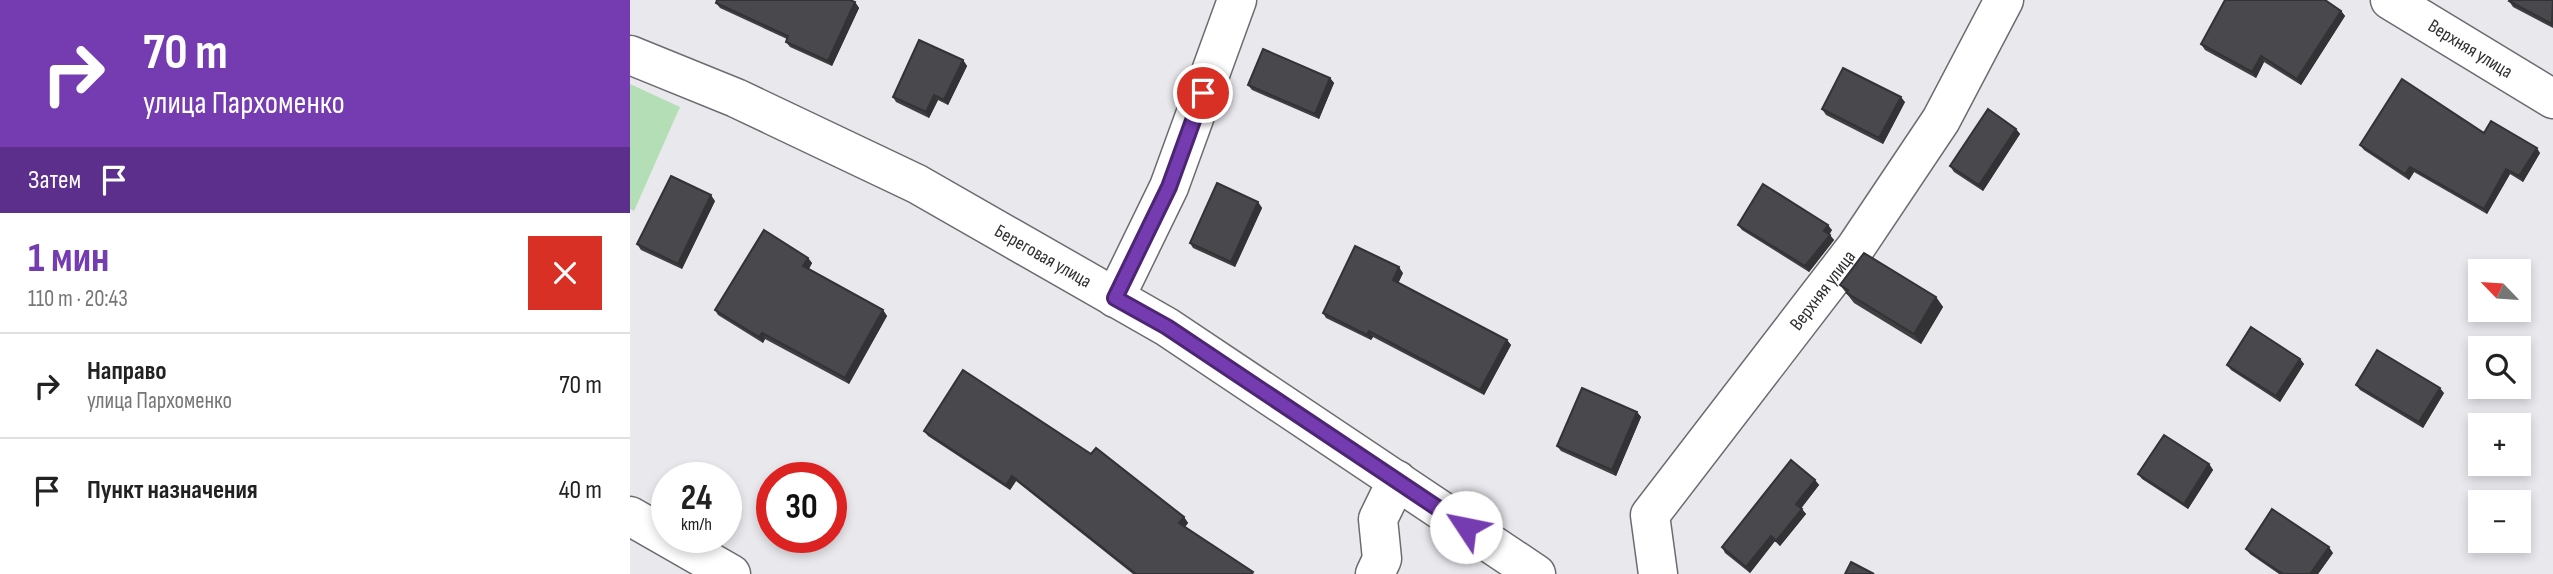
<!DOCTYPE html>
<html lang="ru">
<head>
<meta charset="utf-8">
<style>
	:root { --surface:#fff; --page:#f6f6f6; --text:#222; --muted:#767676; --line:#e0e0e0; --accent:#753bb1 }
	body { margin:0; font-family:"Sofia Sans Condensed",sans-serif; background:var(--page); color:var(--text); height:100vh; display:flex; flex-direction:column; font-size:26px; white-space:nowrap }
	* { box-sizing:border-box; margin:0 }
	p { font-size:23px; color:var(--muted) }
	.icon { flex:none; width:38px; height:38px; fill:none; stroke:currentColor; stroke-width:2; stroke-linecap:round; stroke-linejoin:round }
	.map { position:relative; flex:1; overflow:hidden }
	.panel { display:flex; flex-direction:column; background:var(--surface); width:630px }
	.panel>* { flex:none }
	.hud { background:#753bb1; color:#fff; overflow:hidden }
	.needle { width:46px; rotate:295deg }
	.tools { position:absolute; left:1838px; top:259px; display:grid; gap:14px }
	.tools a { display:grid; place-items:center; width:63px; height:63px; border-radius:0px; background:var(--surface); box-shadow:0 4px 10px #0003; font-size:35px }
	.speed { position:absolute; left:21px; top:462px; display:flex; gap:14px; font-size:35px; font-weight:700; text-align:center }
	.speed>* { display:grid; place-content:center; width:91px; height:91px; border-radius:50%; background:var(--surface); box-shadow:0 4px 10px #0003; line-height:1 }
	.speed small { font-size:18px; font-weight:400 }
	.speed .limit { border:10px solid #d22; background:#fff; color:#111 }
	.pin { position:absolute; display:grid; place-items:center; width:60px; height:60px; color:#fff; margin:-30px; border:4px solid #fff; border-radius:50%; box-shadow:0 2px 7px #0007 }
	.me { position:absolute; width:77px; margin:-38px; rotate:304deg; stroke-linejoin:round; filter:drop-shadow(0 0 5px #0008) }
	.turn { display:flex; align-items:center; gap:24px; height:147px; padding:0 28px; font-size:32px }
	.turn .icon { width:91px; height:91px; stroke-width:2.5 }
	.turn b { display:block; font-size:49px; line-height:60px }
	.then { display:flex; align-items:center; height:66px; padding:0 28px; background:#0003; gap:14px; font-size:26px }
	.round { display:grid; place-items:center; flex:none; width:74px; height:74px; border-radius:0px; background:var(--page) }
	.summary { display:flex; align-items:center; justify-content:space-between; height:119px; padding:0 28px }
	h1 { font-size:42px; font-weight:700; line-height:52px; color:var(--accent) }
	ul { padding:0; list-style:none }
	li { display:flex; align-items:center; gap:21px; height:105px; padding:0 28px; border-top:2px solid var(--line) }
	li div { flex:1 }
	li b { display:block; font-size:26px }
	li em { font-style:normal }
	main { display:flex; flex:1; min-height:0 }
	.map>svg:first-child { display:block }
	.green { fill:#b3deb6 }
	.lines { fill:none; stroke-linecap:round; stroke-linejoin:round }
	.minor-casing { stroke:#6d6b70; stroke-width:41 }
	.minor { stroke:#fff; stroke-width:38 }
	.wall { fill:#3f3e41 }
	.shaded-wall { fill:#333235 }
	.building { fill:#49484c; stroke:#333235; stroke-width:2 }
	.route-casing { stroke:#4c2673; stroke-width:18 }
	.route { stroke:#753bb1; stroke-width:12 }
	.labels { text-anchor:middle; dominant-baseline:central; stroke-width:7; stroke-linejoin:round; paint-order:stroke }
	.street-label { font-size:19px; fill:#302f31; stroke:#f7f5fb }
</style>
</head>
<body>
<main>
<section class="panel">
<div class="hud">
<div class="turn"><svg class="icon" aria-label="right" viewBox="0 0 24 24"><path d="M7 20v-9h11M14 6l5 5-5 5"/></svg><div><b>70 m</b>улица Пархоменко</div></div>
<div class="then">Затем<svg class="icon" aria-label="arrive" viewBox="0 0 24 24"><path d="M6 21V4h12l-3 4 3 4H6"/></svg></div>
</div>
<div class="summary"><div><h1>1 мин</h1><p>110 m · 20:43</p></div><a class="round" style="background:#d93025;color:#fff"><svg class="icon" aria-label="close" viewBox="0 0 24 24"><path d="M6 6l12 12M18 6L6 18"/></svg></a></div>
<ul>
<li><svg class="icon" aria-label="right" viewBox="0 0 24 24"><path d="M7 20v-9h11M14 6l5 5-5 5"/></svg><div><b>Направо</b><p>улица Пархоменко</p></div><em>70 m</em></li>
<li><svg class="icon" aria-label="arrive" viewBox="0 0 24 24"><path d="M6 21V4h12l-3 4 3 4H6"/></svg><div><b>Пункт назначения</b></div><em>40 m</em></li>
</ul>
</section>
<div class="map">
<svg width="1923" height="574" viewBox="0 0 1923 574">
	<rect width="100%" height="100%" fill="#e9e8ed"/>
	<path class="green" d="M0,84l50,23 -46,104 -4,-2z"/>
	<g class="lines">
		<defs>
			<g id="minor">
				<path id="s1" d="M1760,0l163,99"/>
				<path id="s2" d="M0,55l106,43 181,86 250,143 369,247"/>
				<path d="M485,298l54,-111 68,-187"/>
				<path d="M0,516l101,58"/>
				<path d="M745,574l7,-15 -4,-40 19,-39"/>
				<path id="s3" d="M1028,574l-8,-59 206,-268 85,-127 63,-120"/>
			</g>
		</defs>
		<use href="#minor" class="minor-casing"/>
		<use href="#minor" class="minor"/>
	</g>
	<path class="wall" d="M1923,0v28l-40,-21 -4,-6z
		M225,2l4,6 -27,58 -42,-19 -4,-5 1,-3 -67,-31 -4,-5z
		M1711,11l4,5 -44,69 -37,-23 -8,16 -51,-28 -4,-6z
		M333,60l4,6 -19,39 -10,-5 -9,18 -33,-16 -3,-5z
		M700,78l4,5 -15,36 -67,-29 -4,-5z
		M1275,102l-22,42 -57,-29 -4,-6z
		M1386,129l4,5 -37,57 -29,-19 -4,-6z
		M1854,133l56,20 -17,29 -13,-8 -23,40 -73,-42 -5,8 -45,-30 -4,-5z
		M85,201l-33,68 -41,-19 -4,-6z
		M628,202l4,6 -27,59 -42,-19 -3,-5z
		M1108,225l94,5 -3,4 5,6 -25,32 -67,-42z
		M178,258l4,5 -3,6 74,41 4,6 -38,68 -84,-45 -2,4 -45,-28 -3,-5z
		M773,273l-5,10 109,57 4,5 -27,50 -111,-58 -2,3 -45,-22 -3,-5z
		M1210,285l96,12 7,10 -22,37 -67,-41z
		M1670,359l4,5 -24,38 -49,-32 -4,-5z
		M1726,385l88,8 -21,35 -63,-38z
		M1007,412l4,5 -25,59 -55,-25 -4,-5z
		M294,431l260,86 4,6 -3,4 69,47h-121l-117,-93 -6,9 -82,-54z
		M1579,464l4,6 -25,39 -46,-30 -4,-5z
		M1185,480l4,5 -18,23 5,6 -26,32 -5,-5 -25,32 -25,-20 -3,-6z
		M1616,549l87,4 -15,21h-39l-29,-20z"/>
	<path class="shaded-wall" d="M225,2l4,6 -27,58 -4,-5z
		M1711,11l4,5 -44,69 -4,-6z
		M1631,56l3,6 -8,16 -4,-6z
		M333,60l4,6 -19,39 -4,-5z
		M700,78l4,5 -15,36 -4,-5z
		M304,95l4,5 -9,18 -3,-6z
		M1271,97l4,5 -22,42 -4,-6z
		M1386,129l4,5 -37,57 -4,-6z
		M1907,148l3,5 -17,29 -4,-6z
		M1780,167l4,5 -5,8 -4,-6z
		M1876,169l4,5 -23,40 -3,-5z
		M81,195l4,6 -33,68 -4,-5z
		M628,202l4,6 -27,59 -4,-5z
		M1198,225l4,5 -4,7 -4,-6z
		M1200,235l4,5 -25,32 -4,-6z
		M178,258l4,5 -5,9 -4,-6z
		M769,267l4,6 -6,13 -4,-6z
		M1306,297l7,10 -22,37 -7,-10z
		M253,310l4,6 -38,68 -4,-6z
		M739,331l4,6 -2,3 -4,-5z
		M132,333l3,6 -2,4 -4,-6z
		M877,340l4,5 -27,50 -4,-5z
		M1670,359l4,5 -24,38 -4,-6z
		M1810,388l4,5 -21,35 -4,-6z
		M1007,412l4,5 -25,59 -4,-6z
		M1579,464l4,6 -25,39 -4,-5z
		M382,476l4,5 -6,9 -4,-5z
		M1185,480l4,5 -19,25 -4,-6z
		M1172,509l4,5 -26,32 -4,-5z
		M554,517l4,6 -5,6 -4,-6z
		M1141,536l4,5 -25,32 -4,-6z
		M1699,547l4,6 -15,21h-8z"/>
	<path class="building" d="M87,0h133l5,2 -27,59 -42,-19 2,-6 -72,-33z
		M1595,0h100l16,11 -44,68 -36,-23 -9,16 -51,-28z
		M1880,0h43l-1,24 -43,-23z
		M289,40l44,20 -19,40 -10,-5 -8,17 -33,-15z
		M633,49l67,29 -15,36 -67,-29z
		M1213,68l58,29 -22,41 -57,-29z
		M1772,79l82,54 7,-12 46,27 -18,28 -13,-7 -22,40 -74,-42 -5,7 -45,-29z
		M1358,109l28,20 -37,56 -29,-19z
		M41,176l40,19 -33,69 -41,-20z
		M587,183l41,19 -27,60 -41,-19z
		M1133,184l65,41 -4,6 6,4 -25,31 -67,-41z
		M134,230l44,28 -5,8 80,44 -38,68 -83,-45 -3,4 -44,-27z
		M725,246l44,21 -6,13 114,60 -27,50 -111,-59 -2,4 -44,-22z
		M1234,253l72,44 -22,37 -67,-41 1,-3 -8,-5z
		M1621,327l49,32 -24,37 -49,-31z
		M1747,350l63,38 -21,34 -63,-37z
		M333,370l128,84 5,-6 88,69 -5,6 74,49 -2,2h-115l-124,-98 -6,9 -82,-54z
		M952,388l55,24 -25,58 -55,-24z
		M1534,435l45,29 -25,40 -46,-30z
		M1161,460l24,20 -19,24 6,5 -26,32 -5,-5 -25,31 -24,-20z
		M1642,509l57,38 -19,27h-27l-37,-25z
		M1221,562l23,12h-29z"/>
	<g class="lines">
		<defs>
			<path id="route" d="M573,93l-34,94 -54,111 52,29 299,200"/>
		</defs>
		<use href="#route" class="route-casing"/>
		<use href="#route" class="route"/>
	</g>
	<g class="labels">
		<g class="street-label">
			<text stroke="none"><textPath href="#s1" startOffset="94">Верхняя улица</textPath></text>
			<text stroke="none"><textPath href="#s2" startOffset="460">Береговая улица</textPath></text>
			<text stroke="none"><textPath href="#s3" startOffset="343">Верхняя улица</textPath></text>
		</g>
	</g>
</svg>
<div class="tools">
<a><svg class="needle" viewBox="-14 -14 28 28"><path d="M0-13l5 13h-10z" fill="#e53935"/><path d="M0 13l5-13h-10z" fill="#767676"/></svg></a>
<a><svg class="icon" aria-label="search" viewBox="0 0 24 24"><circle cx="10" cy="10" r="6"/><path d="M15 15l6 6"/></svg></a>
<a>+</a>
<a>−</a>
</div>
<div class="speed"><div>24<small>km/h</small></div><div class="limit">30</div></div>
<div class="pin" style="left:573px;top:93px;background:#d93025"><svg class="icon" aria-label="arrive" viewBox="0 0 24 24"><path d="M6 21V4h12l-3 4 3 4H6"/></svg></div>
<svg class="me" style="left:836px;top:527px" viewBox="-20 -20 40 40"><circle r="19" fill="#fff"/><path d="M0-13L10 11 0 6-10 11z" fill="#753bb1"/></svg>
</div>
</main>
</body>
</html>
